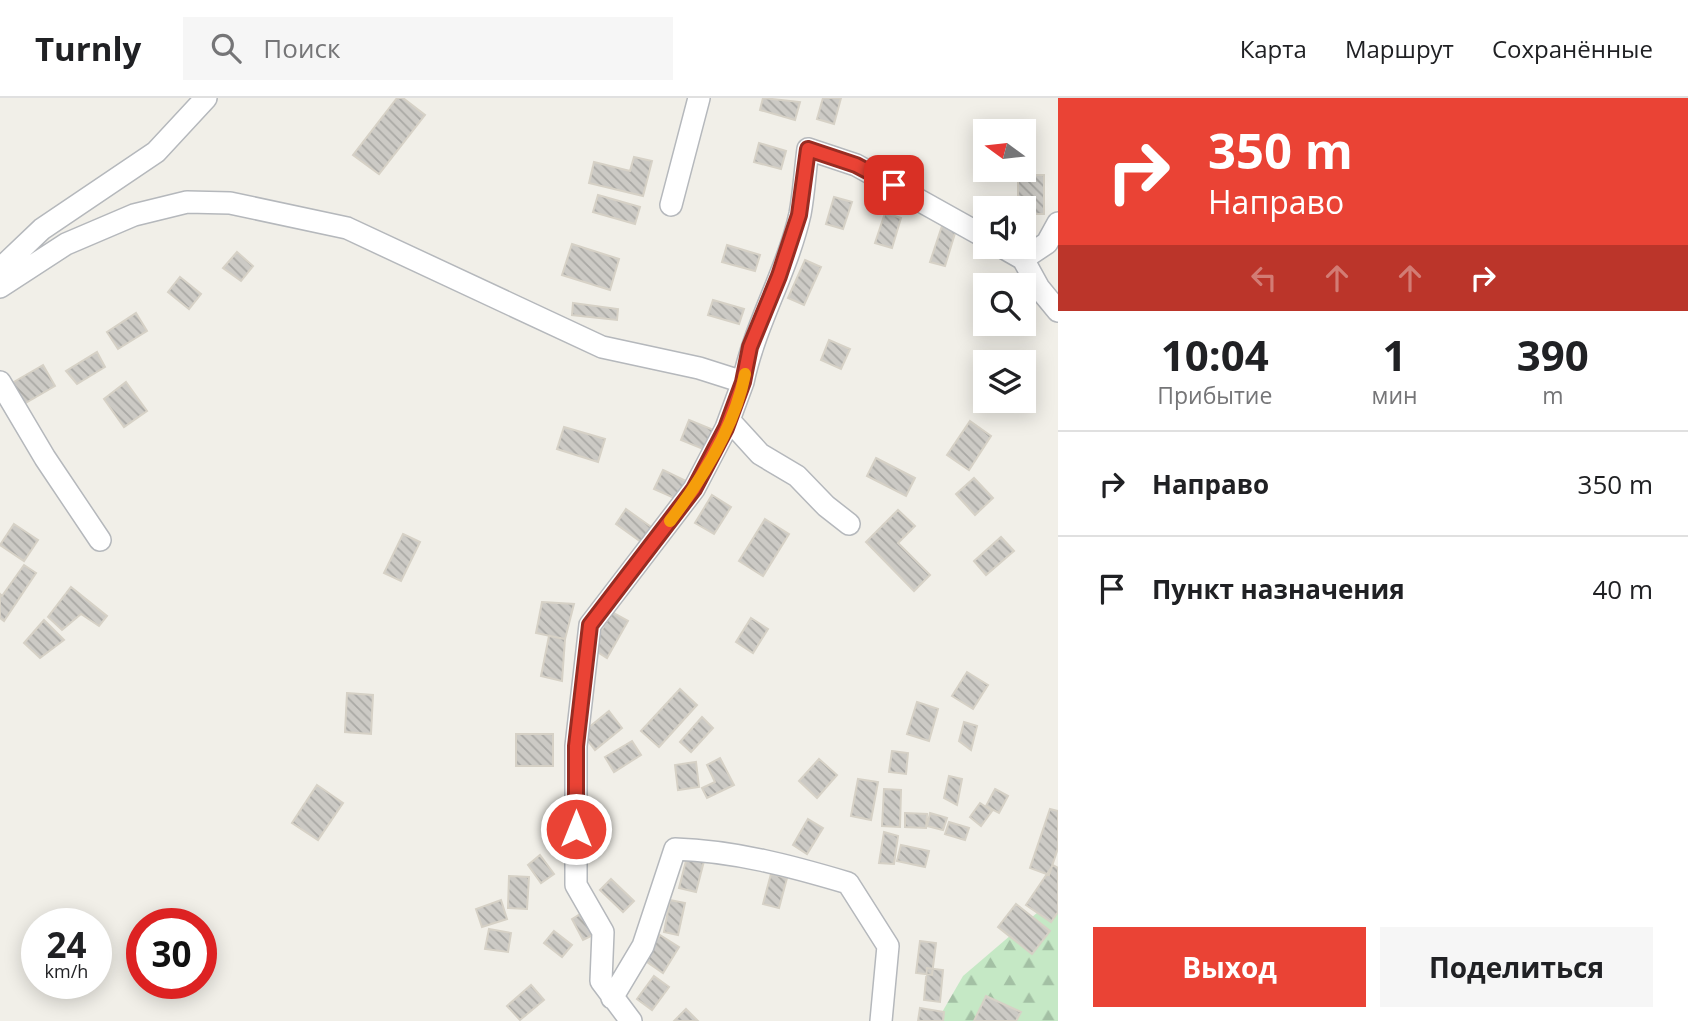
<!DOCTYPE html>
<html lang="ru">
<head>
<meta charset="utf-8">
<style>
	:root { --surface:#fff; --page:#f6f6f6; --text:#202124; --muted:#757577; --line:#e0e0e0; --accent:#ea4335 }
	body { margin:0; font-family:"Open Sans",sans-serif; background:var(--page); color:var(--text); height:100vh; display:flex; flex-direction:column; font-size:26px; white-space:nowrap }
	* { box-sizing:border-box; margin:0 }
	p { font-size:23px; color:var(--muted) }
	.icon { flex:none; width:38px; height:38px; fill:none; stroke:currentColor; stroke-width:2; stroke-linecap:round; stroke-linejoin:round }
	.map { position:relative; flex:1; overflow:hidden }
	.panel { display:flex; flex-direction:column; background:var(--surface); width:630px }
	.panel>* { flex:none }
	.guide { background:#ea4335; color:#fff; overflow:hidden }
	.needle { width:46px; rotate:285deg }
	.controls { position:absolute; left:973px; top:21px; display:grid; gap:14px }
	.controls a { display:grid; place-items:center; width:63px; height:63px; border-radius:0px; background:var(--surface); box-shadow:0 4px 18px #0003; font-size:35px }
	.speed { position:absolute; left:21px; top:810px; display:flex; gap:14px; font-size:35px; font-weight:700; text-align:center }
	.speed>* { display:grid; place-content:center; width:91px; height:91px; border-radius:50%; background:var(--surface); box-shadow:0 4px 18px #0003; line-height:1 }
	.speed small { font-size:18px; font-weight:400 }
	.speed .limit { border:10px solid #d22; background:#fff; color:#111 }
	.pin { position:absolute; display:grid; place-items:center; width:60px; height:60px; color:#fff; margin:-30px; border-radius:14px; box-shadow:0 4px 10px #0006 }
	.me { position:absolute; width:77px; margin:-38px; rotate:0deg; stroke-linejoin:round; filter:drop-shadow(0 0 5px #0008) }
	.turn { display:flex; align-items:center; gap:24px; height:147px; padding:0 35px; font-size:32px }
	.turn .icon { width:91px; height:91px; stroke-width:2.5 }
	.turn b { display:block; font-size:49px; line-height:60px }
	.lanes { display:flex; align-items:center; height:66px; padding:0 35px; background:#0003; justify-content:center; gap:35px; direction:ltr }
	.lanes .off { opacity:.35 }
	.eta { display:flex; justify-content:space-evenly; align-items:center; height:119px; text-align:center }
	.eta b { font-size:42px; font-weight:700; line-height:49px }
	.action { display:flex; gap:14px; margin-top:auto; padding:14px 35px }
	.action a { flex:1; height:80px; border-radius:0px; background:var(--accent); color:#fff; font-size:28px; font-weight:700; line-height:80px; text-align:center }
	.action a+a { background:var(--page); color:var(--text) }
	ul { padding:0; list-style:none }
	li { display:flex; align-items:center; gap:21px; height:105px; padding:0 35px; border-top:2px solid var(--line) }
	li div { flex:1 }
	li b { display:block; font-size:26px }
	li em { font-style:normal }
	header { display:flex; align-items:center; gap:42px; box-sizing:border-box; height:98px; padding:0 35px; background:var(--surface); border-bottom:2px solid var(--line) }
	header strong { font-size:33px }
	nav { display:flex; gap:38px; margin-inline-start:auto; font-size:24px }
	.search { width:490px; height:63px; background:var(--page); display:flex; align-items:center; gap:18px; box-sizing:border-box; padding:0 24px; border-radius:0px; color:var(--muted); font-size:26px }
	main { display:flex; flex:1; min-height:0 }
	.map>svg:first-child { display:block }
	.forest { fill:url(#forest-firs) }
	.building { fill:url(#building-back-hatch); stroke:#d6d1c6; stroke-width:2 }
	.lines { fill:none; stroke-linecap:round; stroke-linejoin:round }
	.minor-casing { stroke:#b5b8bc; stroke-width:24 }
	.minor { stroke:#fff; stroke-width:21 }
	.route-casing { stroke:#982c22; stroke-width:18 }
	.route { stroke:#ea4335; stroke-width:12 }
	.slow { stroke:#f59e0b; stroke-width:12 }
</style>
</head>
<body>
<header>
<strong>Turnly</strong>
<div class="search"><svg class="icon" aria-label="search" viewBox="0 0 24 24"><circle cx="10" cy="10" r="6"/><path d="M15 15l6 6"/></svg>Поиск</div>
<nav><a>Карта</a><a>Маршрут</a><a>Сохранённые</a></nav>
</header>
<main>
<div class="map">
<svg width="1058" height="923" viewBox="0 0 1058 923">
	<defs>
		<pattern id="forest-firs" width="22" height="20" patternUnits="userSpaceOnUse" patternTransform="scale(1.75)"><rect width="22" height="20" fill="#c5e8c5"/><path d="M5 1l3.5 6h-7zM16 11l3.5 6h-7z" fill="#a3c0a4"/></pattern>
		<pattern id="building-back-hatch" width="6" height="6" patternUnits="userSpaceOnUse" patternTransform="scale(1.75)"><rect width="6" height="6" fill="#cccac5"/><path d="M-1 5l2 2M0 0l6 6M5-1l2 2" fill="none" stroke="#a9a8a4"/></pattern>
	</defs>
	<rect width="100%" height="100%" fill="#f1efe8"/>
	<path class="forest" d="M1058,797v126h-121l26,-45z"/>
	<path class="building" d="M397,0h6l22,17 -46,59 -26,-19z
		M763,0l37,4 -5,18 -35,-10z
		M823,0h18l-7,26 -17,-5z
		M759,45l27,8 -5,18 -27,-7z
		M634,59l18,4 -9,35 -54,-13 5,-21 36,9z
		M1018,77h26v39h-20v-6h-6z
		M598,97l42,12 -5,17 -42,-12z
		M834,99l18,5 -9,27 -17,-5z
		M885,115l16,5 -9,30 -17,-5z
		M942,128l14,4 -11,36 -15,-4z
		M572,146l47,15 -9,31 -48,-15z
		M727,147l33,10 -5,16 -33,-9z
		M237,154l16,14 -12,15 -18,-13z
		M805,162l16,7 -17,38 -16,-7z
		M180,179l21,17 -12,15 -21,-17z
		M713,202l31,9 -5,15 -31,-9z
		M573,205l45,6 -1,11 -45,-5z
		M136,215l11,18 -29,18 -11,-17z
		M829,242l21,9 -9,20 -20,-9z
		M97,254l8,15 -28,17 -11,-13z
		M43,267l12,21 -31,18 -12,-21z
		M126,284l21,29 -23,16 -20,-28z
		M689,322l27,11 -8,20 -27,-11z
		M970,323l21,15 -22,34 -22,-15z
		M564,329l41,12 -7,23 -41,-13z
		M876,360l39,20 -9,18 -39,-20z
		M663,372l27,13 -9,18 -27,-12z
		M974,380l19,20 -18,17 -19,-21z
		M712,397l19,12 -17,27 -19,-11z
		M626,411l28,20 -10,15 -28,-20z
		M898,412l17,16 -17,17 32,32 -16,16 -48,-49z
		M765,421l24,15 -26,42 -24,-15z
		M14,426l24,16 -14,21 -24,-16z
		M403,436l17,8 -19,39 -17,-8z
		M1001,439l13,14 -28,24 -12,-14z
		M24,467l12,8 -32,48 -4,-3v-24l2,2z
		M71,489l36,29 -8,10 -18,-12 -19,16 -14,-13z
		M542,504l32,2 -9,35 -29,-6z
		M612,514l16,9 -21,37 -16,-10z
		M751,520l17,11 -15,24 -17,-11z
		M44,522l20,20 -24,18 -16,-15z
		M549,538l16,3 -3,42 -21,-5z
		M967,574l21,13 -15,24 -21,-13z
		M680,591l17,16 -38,42 -18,-16z
		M347,595l26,2 -2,39 -26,-2z
		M917,604l21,7 -9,32 -22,-7z
		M609,613l13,17 -27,22 -13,-17z
		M702,619l11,11 -22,24 -11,-10z
		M964,624l13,4 -6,24 -12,-9z
		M516,636h37v32h-37z
		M632,643l9,14 -27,17 -9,-15z
		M892,653l16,2 -2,21 -17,-2z
		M720,660l14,27 -27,13 -5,-10 13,-6 -8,-17z
		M819,661l18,16 -20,23 -18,-17z
		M696,664l3,25 -21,3 -3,-25z
		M949,678l13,3 -5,26 -13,-7z
		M858,681l20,3 -7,38 -20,-4z
		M317,687l26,18 -25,37 -26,-17z
		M884,691l17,1 -1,37 -18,-1z
		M995,691l13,7 -9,17 -13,-7z
		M980,705l12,8 -11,15 -11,-9z
		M1050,711l8,2v37l-9,27 -19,-7z
		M905,715l22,1 -1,14 -21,-1z
		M930,715l17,5 -4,12 -16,-4z
		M808,721l15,9 -16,26 -14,-9z
		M949,724l20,6 -4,12 -20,-6z
		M884,734l14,4 -4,28 -15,-1z
		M901,747l28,6 -4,16 -28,-6z
		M540,757l14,19 -13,9 -13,-18z
		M687,759l17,4 -8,31 -17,-4z
		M1053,767l5,3v44l-7,10 -25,-17z
		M771,776l16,4 -8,30 -16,-4z
		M509,778l20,1 -2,32 -19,-1z
		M611,781l23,22 -11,11 -23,-22z
		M501,802l6,19 -25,8 -6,-18z
		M670,802l15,3 -7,32 -14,-3z
		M1016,806l34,27 -18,23 -34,-27z
		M582,815l11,22 -10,5 -11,-21z
		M489,831l22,4 -3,19 -23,-3z
		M554,833l18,14 -10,12 -18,-14z
		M660,837l19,12 -16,26 -19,-13z
		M920,843l16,2 -4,32 -16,-2z
		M927,870l16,2 -3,32 -16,-2z
		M654,878l15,11 -17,23 -15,-11z
		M531,887l13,15 -24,20 -13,-14z
		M986,898l35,16 -5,9h-42z
		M920,910l24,4 -1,9h-25z
		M686,911l12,12h-24z"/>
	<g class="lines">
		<defs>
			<path id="minor" d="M671,107l28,-107
				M1002,149l21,12 16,29 19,23
				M1023,161l24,-16 11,-20
				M0,171l42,-40 114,-77 50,-54
				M0,189l66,-43 68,-29 53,-13 43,1 117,25 255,119 97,21 44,14 -17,46 -32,61 -104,136 -14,121v139l27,47 -2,49 30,40
				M0,284l45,76 55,82
				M743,284c12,-58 44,-110 57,-168 4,-21 5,-43 8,-65l48,16 129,72
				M729,322l31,34 37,22 29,30 23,18
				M612,900l31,-52 32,-97c60,2 116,17 173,34l40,63 -7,75"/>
		</defs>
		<use href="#minor" class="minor-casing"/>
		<use href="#minor" class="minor"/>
	</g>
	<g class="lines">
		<defs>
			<path id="route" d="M576,731v-83l14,-121 104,-136 32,-61 17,-46 7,-35 29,-71 20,-61 9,-66 48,16 38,20"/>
		</defs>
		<use href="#route" class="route-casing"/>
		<use href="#route" class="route"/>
		<path class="slow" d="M670,423c32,-42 65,-95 75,-147"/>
	</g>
</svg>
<div class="controls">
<a><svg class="needle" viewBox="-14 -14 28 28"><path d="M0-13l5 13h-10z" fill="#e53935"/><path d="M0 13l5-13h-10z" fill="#757577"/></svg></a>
<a><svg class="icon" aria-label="sound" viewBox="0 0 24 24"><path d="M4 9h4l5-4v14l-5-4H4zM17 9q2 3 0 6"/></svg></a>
<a><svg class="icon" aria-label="search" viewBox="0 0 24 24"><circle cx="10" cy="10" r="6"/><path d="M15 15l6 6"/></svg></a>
<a><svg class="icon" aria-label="layers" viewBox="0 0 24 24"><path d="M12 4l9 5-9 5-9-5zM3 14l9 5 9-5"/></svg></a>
</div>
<div class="speed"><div>24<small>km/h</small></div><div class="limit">30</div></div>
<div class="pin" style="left:894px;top:87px;background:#d93025"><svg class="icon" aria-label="arrive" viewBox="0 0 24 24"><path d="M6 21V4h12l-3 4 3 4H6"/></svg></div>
<svg class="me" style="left:576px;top:731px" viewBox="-20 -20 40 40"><circle r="17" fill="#ea4335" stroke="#fff" stroke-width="3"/><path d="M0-11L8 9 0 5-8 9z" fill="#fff"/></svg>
</div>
<section class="panel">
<div class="guide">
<div class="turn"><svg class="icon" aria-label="right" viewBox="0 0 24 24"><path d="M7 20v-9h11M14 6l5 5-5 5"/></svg><div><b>350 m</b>Направо</div></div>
<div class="lanes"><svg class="icon off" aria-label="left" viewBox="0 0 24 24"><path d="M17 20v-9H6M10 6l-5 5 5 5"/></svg><svg class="icon off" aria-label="ahead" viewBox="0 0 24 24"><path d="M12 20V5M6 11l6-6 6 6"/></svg><svg class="icon off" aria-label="ahead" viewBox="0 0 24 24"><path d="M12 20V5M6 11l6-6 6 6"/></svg><svg class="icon" aria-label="right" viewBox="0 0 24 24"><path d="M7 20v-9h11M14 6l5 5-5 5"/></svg></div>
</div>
<div class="eta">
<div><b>10:04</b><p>Прибытие</p></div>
<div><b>1</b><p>мин</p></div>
<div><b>390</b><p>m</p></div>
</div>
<ul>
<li><svg class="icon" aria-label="right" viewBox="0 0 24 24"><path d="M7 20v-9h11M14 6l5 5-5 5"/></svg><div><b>Направо</b></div><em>350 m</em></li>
<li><svg class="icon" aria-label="arrive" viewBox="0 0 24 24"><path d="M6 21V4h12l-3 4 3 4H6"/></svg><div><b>Пункт назначения</b></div><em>40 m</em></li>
</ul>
<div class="action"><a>Выход</a><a>Поделиться</a></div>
</section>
</main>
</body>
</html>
